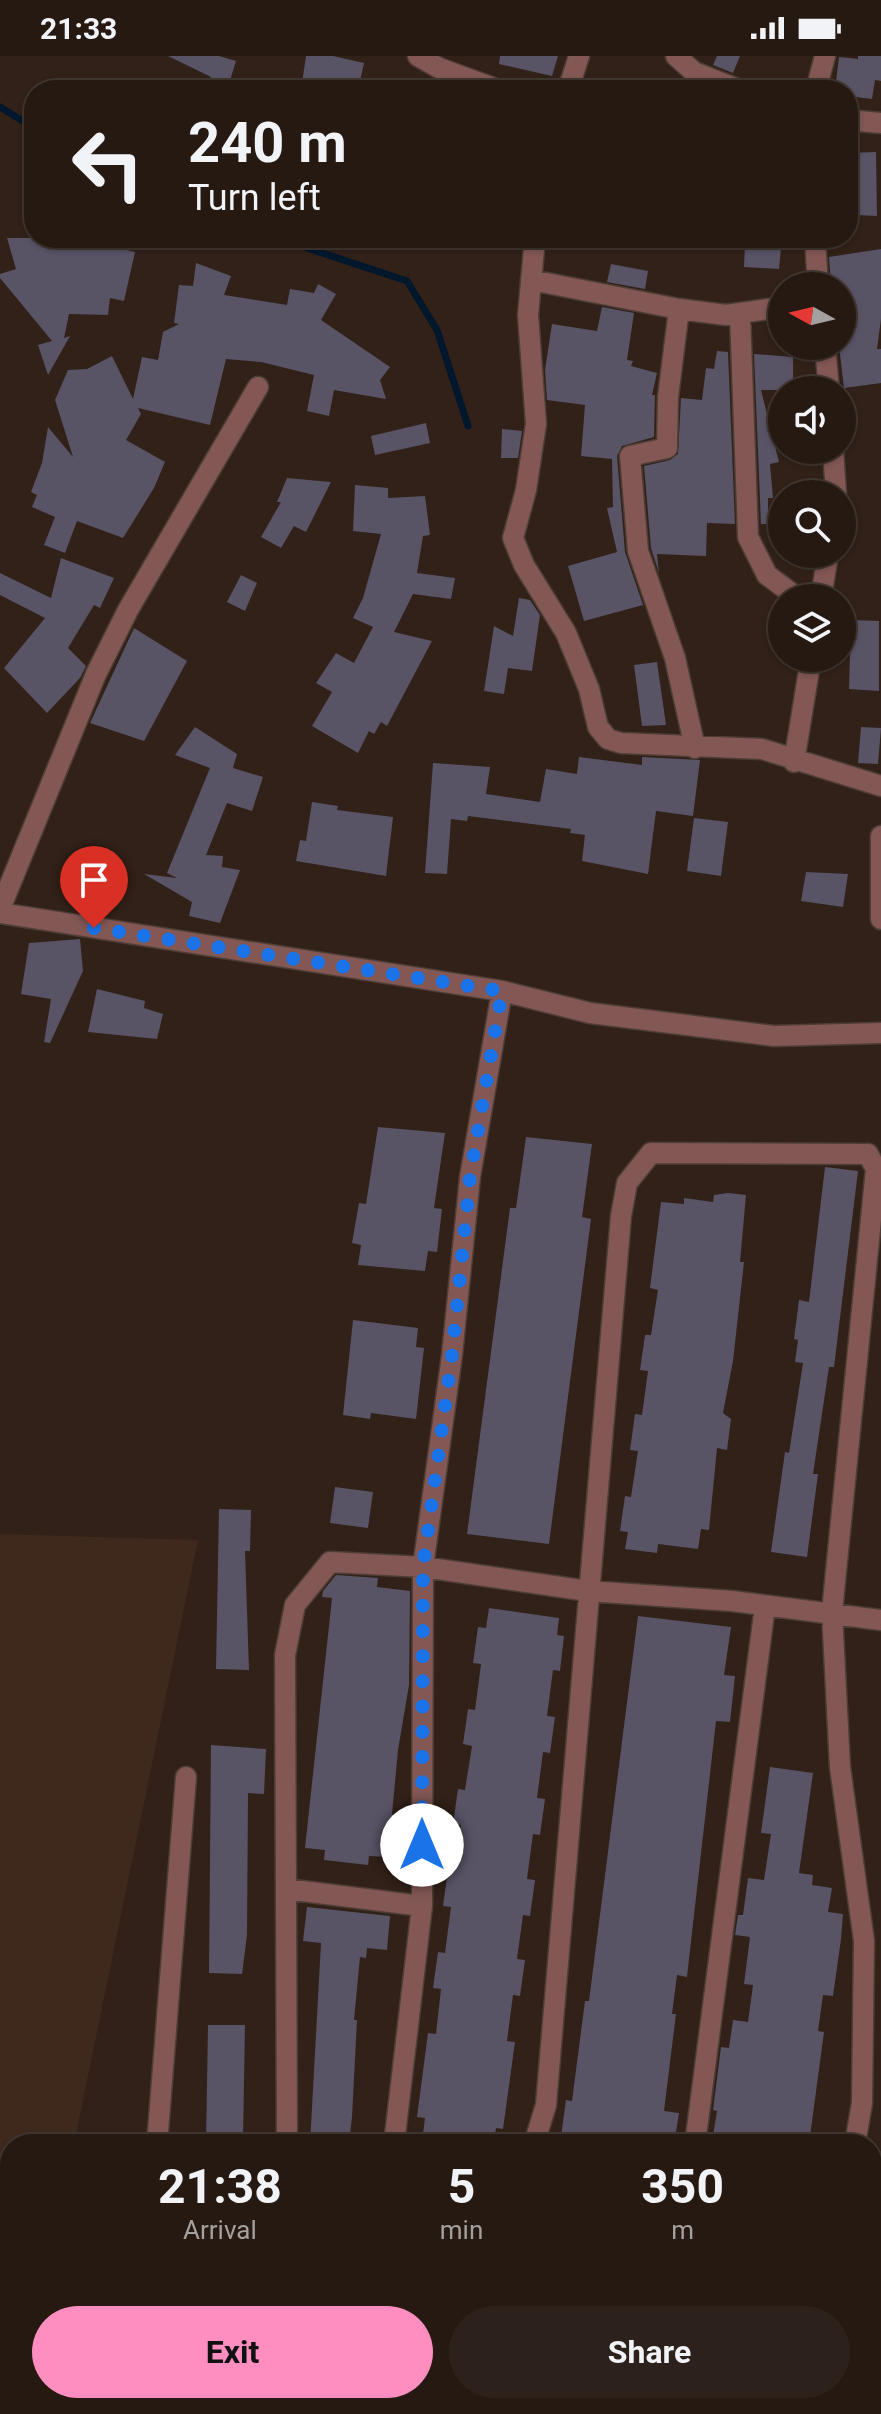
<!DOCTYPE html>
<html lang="en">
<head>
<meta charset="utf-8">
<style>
	:root { --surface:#251912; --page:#2d221b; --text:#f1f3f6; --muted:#a3a09f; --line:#423832; --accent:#fd8ebf }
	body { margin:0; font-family:Roboto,sans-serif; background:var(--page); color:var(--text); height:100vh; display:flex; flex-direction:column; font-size:30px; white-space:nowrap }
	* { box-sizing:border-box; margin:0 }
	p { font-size:26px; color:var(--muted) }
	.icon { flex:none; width:44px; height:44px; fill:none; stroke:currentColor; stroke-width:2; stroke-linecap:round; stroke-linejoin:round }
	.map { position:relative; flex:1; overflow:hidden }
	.details { position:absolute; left:0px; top:2078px; width:882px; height:280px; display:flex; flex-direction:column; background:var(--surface); border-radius:32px 32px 0 0; box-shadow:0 2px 6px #0004,0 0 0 2px var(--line) }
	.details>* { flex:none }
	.hud { position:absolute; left:24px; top:24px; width:834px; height:168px; border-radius:32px; box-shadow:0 2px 6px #0004,0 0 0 2px var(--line); background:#251912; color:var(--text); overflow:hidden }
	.needle { width:52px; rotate:278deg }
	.fabs { position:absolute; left:768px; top:216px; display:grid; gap:16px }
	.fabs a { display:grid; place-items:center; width:88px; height:88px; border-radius:50%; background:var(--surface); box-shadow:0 2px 6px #0004,0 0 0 2px var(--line); font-size:40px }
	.pin { position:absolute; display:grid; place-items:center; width:68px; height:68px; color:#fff; margin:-82px -34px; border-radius:50% 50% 50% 0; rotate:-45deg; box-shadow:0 0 8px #0007 }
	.pin .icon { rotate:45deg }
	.me { position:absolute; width:88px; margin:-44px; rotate:0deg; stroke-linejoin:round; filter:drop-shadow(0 0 6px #0008) }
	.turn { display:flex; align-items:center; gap:28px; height:168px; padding:0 32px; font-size:36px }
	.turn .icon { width:104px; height:104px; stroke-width:2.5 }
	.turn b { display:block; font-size:56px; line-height:68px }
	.eta { display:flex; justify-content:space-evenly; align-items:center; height:136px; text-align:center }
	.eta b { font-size:48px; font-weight:700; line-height:56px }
	.primary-button { display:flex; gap:16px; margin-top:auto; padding:16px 32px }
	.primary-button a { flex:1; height:92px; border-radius:48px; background:var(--accent); color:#111; font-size:32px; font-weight:700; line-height:92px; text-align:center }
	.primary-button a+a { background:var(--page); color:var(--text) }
	.status { display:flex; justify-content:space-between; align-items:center; height:56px; padding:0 40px; background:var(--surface); direction:ltr }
	.status svg { height:22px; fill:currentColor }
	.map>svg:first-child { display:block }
	.built { fill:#3f291c }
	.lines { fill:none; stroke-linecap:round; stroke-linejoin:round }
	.stream { stroke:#01172c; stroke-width:7 }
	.building { fill:#585365 }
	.street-casing { stroke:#4d3d35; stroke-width:23 }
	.street { stroke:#825754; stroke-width:20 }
	.route { stroke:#1a73e8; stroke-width:14; stroke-dasharray:0 25.2 }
</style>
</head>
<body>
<div class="status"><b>21:33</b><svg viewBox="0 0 49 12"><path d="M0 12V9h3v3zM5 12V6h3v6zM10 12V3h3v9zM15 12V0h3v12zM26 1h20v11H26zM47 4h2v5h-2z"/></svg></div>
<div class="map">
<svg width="881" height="2358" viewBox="0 0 881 2358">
	<rect width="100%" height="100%" fill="#312118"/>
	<path class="built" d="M0,1478l198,6 -124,604h-64v118h-10z"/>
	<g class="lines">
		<path class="stream" d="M0,51l34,21
			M277,182l130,43 30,49 31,96"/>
	</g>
	<path class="building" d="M168,0h51l17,5 -9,29h-22l6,-13z
		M306,0h27l31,7 -5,23 -38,-8 -2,12h-18z
		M500,0h58l-6,20 -53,-12z
		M717,0h23l-7,17 -20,-8z
		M858,0h23v25l-6,-1 -3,19 -24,-3v-6h-13l4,-33 19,2z
		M876,96l1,64 -21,-1 -1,-41 -7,1v-22z
		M7,182h69l59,14 -11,49 -14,-3 -2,17 -39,-1 -5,24 6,-2 -22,39 -10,-30 14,-4 -52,-63v-4l16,-5z
		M745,189l36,3 -2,21 -35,-2z
		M881,193v70l-4,30h4v34l-37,5 -5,-42h3v-60h-11l-2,-29z
		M196,207l35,13 -7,19 63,10 3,-16 24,4 4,-9 18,10 -15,26 69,47 -10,13 6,19 -52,-9 -5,26 -22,-5 7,-36 -53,-13 -35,-3 -16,66 -72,-17 3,6 -15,26 39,22 -11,26 -31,50 -46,-17 -12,32 -21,-8 11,-28 -23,-10 5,-12 -6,-3 11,-29 6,-36 25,30 -18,-57 13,-30 19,-1 25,-13 21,43 9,-42 16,3 5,-28 16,-8 -5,-1 5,-38 14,1z
		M611,208l37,7 -3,18 -38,-7z
		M602,251l32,6 -7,47 6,1 -2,5 26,7 -5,22h3l-1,42 -32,9 -5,10 8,96 18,53 -59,16 -16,-55 49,-14 -10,-44 6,-1 -1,-48 -31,-3 4,-51 -38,-5 -2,-30 7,-46 45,7z
		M717,295l11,1 7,172 -28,-1 -1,33 -49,-2 2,19 -8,-25 -7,-82 26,-6 8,-6 3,-56 21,2 4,-32 8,1z
		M754,298l39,3v33h-32l18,72 -9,2 3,34h-5v26h-7z
		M426,367l4,20 -55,12 -4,-19z
		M502,373l20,2 -4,27h-17z
		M287,422l44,4 -25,50 -12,-6 -13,22 -20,-11 20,-35h-4z
		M355,429l33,3v10l37,-2 5,39 -7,1 -6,37 38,5 -4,21 -38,-5 -19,38 38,9 -45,85 -6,-4 -7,12 -5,-3 -11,22 -46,-27 20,-34 -16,-9 20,-30 18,10 19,-36 -20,-9 10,-20 18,-64 -28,-3z
		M61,502l53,20 -14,30 -6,-3 -26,43 18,18 -6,12 -33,35 -43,-45 41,-50 -45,-23v-22l51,25z
		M241,519l16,8 -12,28 -18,-9z
		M519,542l11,2 10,15 -8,56 -24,-3 -4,26 -20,-3 10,-65 19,10z
		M851,564l28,1v70l-30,-2z
		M134,572l53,33 -43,80 -54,-18z
		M657,606l9,63 -24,1 -8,-61z
		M195,671l42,27 -4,14 30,9 -11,34 -25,-8 -21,52 17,1 -1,11 18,3 -20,53 -31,-7 3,-14 -48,-28 33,4 -10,-5 43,-105 -35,-13z
		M861,671l20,1 -3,36 -20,-1z
		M579,701l63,8v-8l58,3 -7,56 -37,-5 -8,63 -66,-13 3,-26 -15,-2 1,-4 -103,-13 -1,5 -16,-2 -4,55 -22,-1 8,-110 57,4 -4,27 54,8 6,-33 31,5z
		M312,746l26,4 -1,4 56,7 -7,59 -90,-15 4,-21 6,1z
		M694,762l34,4 -7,54 -34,-5z
		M806,816l42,2 -5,33 -42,-6z
		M80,883l3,32 -33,72 -6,-1 7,-43 -30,-5 8,-51z
		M97,933l48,12 -1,7 19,6 -6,25 -69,-7z
		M378,1071l67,6 -11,75 8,1 -5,43 -9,-1 -3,20 -67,-6 3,-20 -9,-2 7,-40 7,1z
		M526,1081l66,7 -10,73 9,2 -42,325 -82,-10 43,-326h6z
		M825,1111l33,4 -24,196h-5l-16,107h5l-11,83 -36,-5 14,-100 4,1 14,-90 -8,-1 3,-22 -4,-1 5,-39 10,2z
		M728,1137l18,2 -6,67h4l-11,99 -10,52 8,6 -4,31 -10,-2 -8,82 -8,-1 -3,20 -40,-5 -1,9 -32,-4 3,-17 -8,-1 5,-35 6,1 7,-46 -8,-1 5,-36 7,1 6,-44 -8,-1 5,-35h6l7,-45 -8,-2 11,-86 23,2v-6l29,4 1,-7z
		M353,1264l65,8 -2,19 8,1 -8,71 -45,-6 -1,6 -27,-4z
		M335,1431l38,5 -5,36 -38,-5z
		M219,1453l32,1 -1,41h-5l4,119 -33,-1z
		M336,1519l42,3 -1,9 33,4 -1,94 -11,65 -10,107 -19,-1 -1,9 -44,-5 1,-10 -20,-2 27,-250 -10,-1 1,-6z
		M489,1552l70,10 -2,17 7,1 -4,35 -7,-1 -6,46 8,1 -5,36 -7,-1 -6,46 8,1 -5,36 -7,-1 -6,45 8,1 -5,36 -7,-1 -6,44 8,1 -5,36 -7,-1 -6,46 8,1 -12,87 -7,-1 -2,16h-59l-13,-2 3,-24 -8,-1 11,-84 8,1 5,-45 -8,-1 5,-36 7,1 6,-46 -8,-1 5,-36 7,1 6,-46 -8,-1 5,-35 7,1 7,-44 -9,-2 5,-35 7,1 6,-46 -8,-1 5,-36 8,1z
		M638,1560l93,11 -7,48 11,1 -5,46 -14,-1 -29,256 -10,-2 -5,39h4l-12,97 15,2 -5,31 -95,-3v3h-19l6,-44 6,1 13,-100h4z
		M211,1689l55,4 -2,45 -16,-1 -1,142 -5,39 -33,-1z
		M770,1711l43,6 -14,100 14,2 -1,10 20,3 -4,24 15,2 -2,25 -8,57 -10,-1 -5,36 6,1 -15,112h-78l1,-6 -19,-2 4,-25 -4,-1 8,-63 8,1 4,-28 15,2 5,-37 -9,-1 6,-47 -15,-2 3,-20h5l5,-37 16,2 7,-46 -10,-1z
		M307,1851l83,9 -3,34 -20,-2 -1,10 -6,-1 -6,63h3l-5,97 -2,19 -6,-1v9h-34l11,-201 -18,-2z
		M208,1969h37l-2,114 -4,5h-33z"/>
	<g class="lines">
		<defs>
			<path id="street" d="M418,0l21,12 60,22
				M676,0l18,16 46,18
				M568,34l11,-34
				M816,34l9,-34
				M848,64l33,3
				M535,182l-7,77 8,109 -10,66 -13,48 11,27 42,68 23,56 9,38 10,12 13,4 141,6 119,37
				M815,182l3,48
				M531,224l148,29 47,6 56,-8
				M679,253l-11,88 -1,51 -37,8 8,95 37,107 20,90
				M740,257l8,224 19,38 31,23
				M825,290l4,44
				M833,394l3,44
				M821,542l7,-44
				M794,706l17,-104
				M881,780v83
				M0,853l96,-235 32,-64 130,-223
				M0,857l502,78 88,22 184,23 107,-3
				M286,1833l136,17
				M157,2088l29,-367
				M287,2088l-2,-489 10,-50 35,-43 93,5 165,24 144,10 149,19
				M394,2088l28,-238 1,-339 29,-212 18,-178 32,-186
				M534,2088l12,-39 75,-889 6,-33 24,-30 217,1 8,15 -44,443 8,155 24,174 -2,162 -7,41
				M695,2088l70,-538
				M0,2228l10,1
				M872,2240h9"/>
		</defs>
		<use href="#street" class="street-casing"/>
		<use href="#street" class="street"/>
	</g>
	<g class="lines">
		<path class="route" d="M94,872l408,63 -32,186 -18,178 -29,212 -1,278"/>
	</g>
</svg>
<div class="fabs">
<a><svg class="needle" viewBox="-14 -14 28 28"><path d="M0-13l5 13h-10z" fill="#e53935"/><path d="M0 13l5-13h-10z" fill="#a3a09f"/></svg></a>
<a><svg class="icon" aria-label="sound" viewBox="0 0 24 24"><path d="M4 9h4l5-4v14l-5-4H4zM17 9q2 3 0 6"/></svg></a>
<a><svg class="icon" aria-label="search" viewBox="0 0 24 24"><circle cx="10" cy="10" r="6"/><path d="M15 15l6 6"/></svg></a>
<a><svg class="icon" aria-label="layers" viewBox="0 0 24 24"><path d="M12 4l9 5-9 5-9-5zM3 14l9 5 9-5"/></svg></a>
</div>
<div class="pin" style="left:94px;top:872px;background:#d93025"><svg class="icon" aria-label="arrive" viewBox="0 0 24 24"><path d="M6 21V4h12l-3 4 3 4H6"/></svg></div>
<svg class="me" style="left:422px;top:1789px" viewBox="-20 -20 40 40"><circle r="19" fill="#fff"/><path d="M0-13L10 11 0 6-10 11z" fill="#1a73e8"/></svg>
<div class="hud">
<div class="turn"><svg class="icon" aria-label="left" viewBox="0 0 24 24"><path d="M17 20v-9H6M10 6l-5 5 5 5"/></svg><div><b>240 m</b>Turn left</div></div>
</div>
<section class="details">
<div class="eta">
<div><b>21:38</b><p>Arrival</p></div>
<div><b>5</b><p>min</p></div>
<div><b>350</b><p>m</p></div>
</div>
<div class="primary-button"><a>Exit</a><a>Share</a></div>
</section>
</div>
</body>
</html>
